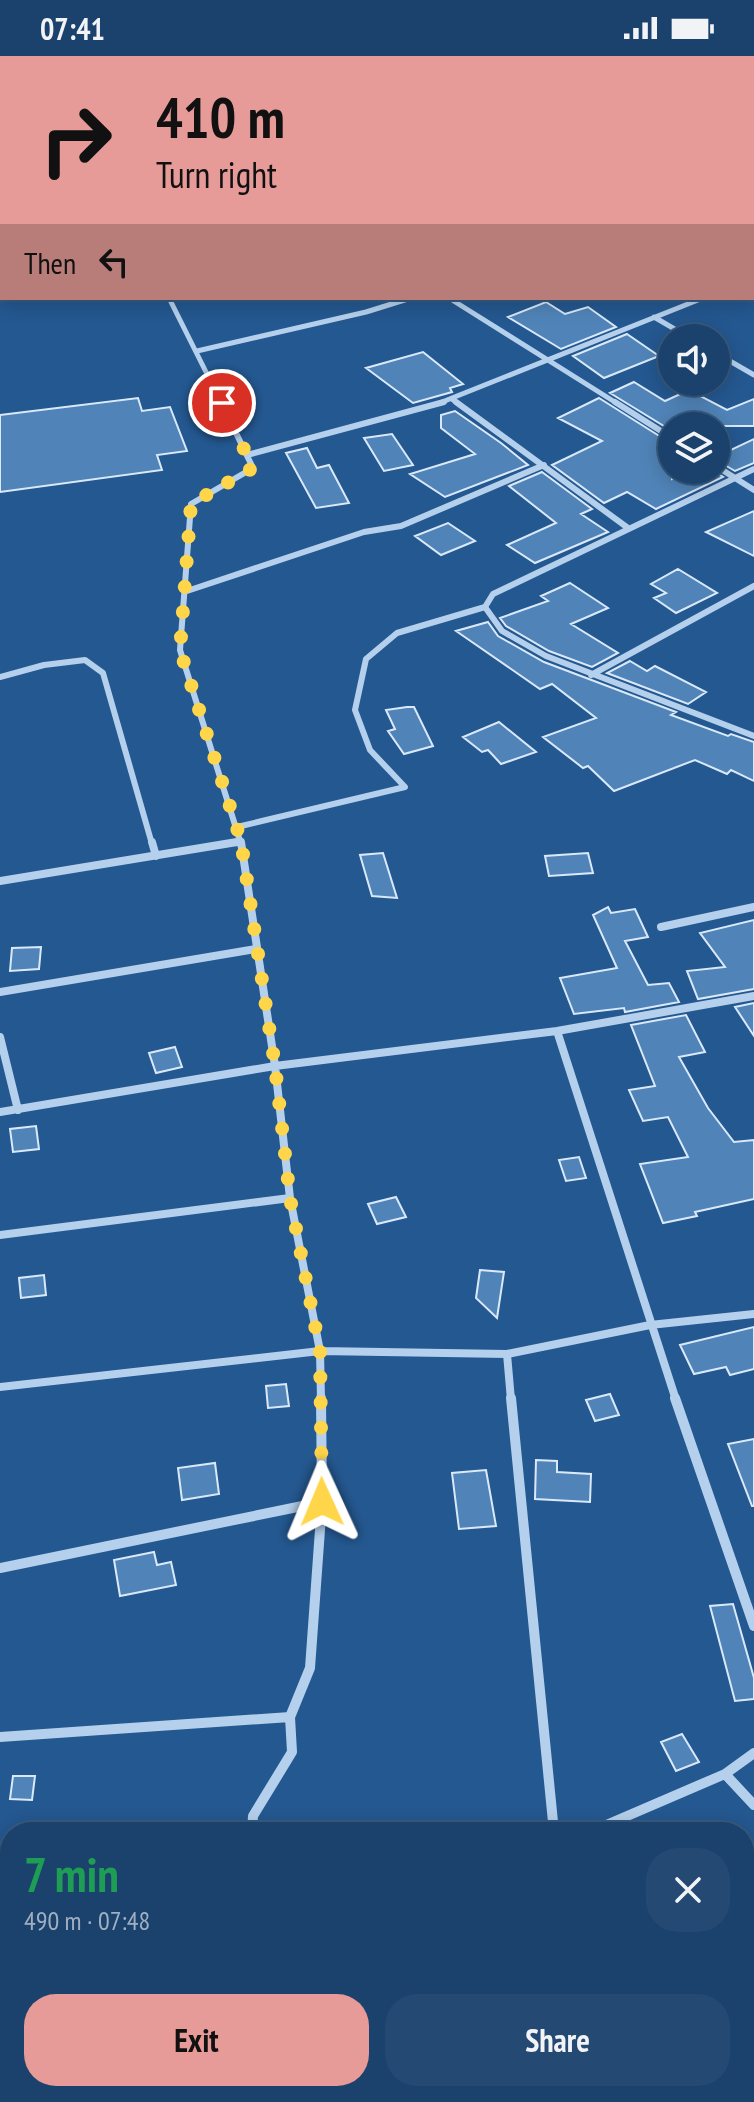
<!DOCTYPE html>
<html lang="en">
<head>
<meta charset="utf-8">
<style>
	:root { --surface:#1b426c; --page:#244972; --text:#f1f3f6; --muted:#a0b0c2; --line:#395b7f; --accent:#e69b98 }
	body { margin:0; font-family:"PT Sans Narrow",sans-serif; background:var(--page); color:var(--text); height:100vh; display:flex; flex-direction:column; font-size:30px; white-space:nowrap }
	* { box-sizing:border-box; margin:0 }
	p { font-size:26px; color:var(--muted) }
	.icon { flex:none; width:44px; height:44px; fill:none; stroke:currentColor; stroke-width:2; stroke-linecap:round; stroke-linejoin:round }
	.map { position:relative; flex:1; overflow:hidden }
	.drawer { position:absolute; left:0px; top:1766px; width:754px; height:280px; display:flex; flex-direction:column; background:var(--surface); border-radius:32px 32px 0 0; box-shadow:0 4px 20px #0003,0 0 0 2px var(--line) }
	.drawer>* { flex:none }
	.top-card { position:absolute; left:0px; top:0px; width:754px; height:244px; box-shadow:0 4px 20px #0003,0 0 0 2px var(--line); background:#e69b98; color:#111; overflow:hidden }
	.buttons { position:absolute; left:658px; top:268px; display:grid; gap:16px }
	.buttons a { display:grid; place-items:center; width:72px; height:72px; border-radius:50%; background:var(--surface); box-shadow:0 4px 20px #0003,0 0 0 2px var(--line); font-size:40px }
	.pin { position:absolute; display:grid; place-items:center; width:68px; height:68px; color:#fff; margin:-34px; border:4px solid #fff; border-radius:50%; box-shadow:0 2px 8px #0007 }
	.me { position:absolute; width:88px; margin:-44px; rotate:359deg; stroke-linejoin:round; filter:drop-shadow(0 0 6px #0008) }
	.turn { display:flex; align-items:center; gap:28px; height:168px; padding:0 24px; font-size:36px }
	.turn .icon { width:104px; height:104px; stroke-width:2.5 }
	.turn b { display:block; font-size:56px; line-height:68px }
	.then { display:flex; align-items:center; height:76px; padding:0 24px; background:#0003; gap:16px; font-size:30px }
	.round { display:grid; place-items:center; flex:none; width:84px; height:84px; border-radius:32px; background:var(--page) }
	.head { display:flex; align-items:center; justify-content:space-between; height:136px; padding:0 24px }
	h1 { font-size:48px; font-weight:700; line-height:60px; color:#1e9e55 }
	.primary-button { display:flex; gap:16px; margin-top:auto; padding:16px 24px }
	.primary-button a { flex:1; height:92px; border-radius:32px; background:var(--accent); color:#111; font-size:32px; font-weight:700; line-height:92px; text-align:center }
	.primary-button a+a { background:var(--page); color:var(--text) }
	.status { display:flex; justify-content:space-between; align-items:center; height:56px; padding:0 40px; background:var(--surface); direction:ltr }
	.status svg { height:22px; fill:currentColor }
	.map>svg:first-child { display:block }
	.building { fill:#5084b8; stroke:#dae9f9; stroke-width:2 }
	.lines { fill:none; stroke-linecap:round; stroke-linejoin:round }
	.street-far3 { stroke:#b5d0ec; stroke-width:5 }
	.street-far2 { stroke:#b5d0ec; stroke-width:6 }
	.street-far1 { stroke:#b5d0ec; stroke-width:8 }
	.street { stroke:#b5d0ec; stroke-width:10 }
	.primary { fill:#fafcff; fill-rule:evenodd }
	.route { stroke:#ffd54a; stroke-width:14; stroke-dasharray:0 25.2 }
</style>
</head>
<body>
<div class="status"><b>07:41</b><svg viewBox="0 0 49 12"><path d="M0 12V9h3v3zM5 12V6h3v6zM10 12V3h3v9zM15 12V0h3v12zM26 1h20v11H26zM47 4h2v5h-2z"/></svg></div>
<div class="map">
<svg width="754" height="2046" viewBox="0 0 754 2046">
	<rect width="100%" height="100%" fill="#245890"/>
	<path class="building" d="M546,246l19,12 23,-7 28,20 -55,22 -53,-32z
		M627,278l32,22 -55,22 -31,-22z
		M423,296l40,32 -13,4 2,4 -39,11 -47,-35z
		M634,326l31,19 24,-11 38,20 27,-11v27h-82v5l-62,-38z
		M138,342l4,13 28,-4 17,44 -30,4 5,15 -162,22v-77z
		M599,342l73,46v35l18,-9h22l11,7 -67,32 -29,-17 -23,11 -52,-38 50,-24 -44,-23z
		M455,355l46,32 27,22 -83,32 -35,-23 65,-20 -34,-26v-13z
		M392,378l21,31 -29,6 -20,-33z
		M754,383v24l-19,8 -19,-11v-3z
		M307,392l10,20 12,-3 20,38 -33,5 -30,-55z
		M542,416l50,37 -11,5 27,18 -73,31 -28,-18 49,-22 -47,-37z
		M754,455v45l-48,-24z
		M448,467l27,18 -34,14 -26,-19z
		M678,513l39,24 -41,20 -22,-15 12,-5 -15,-9z
		M570,527l38,25 -37,16 47,29 -26,14 -43,-16 -43,-25 -6,-8 48,-17 -7,-5z
		M488,566l10,14 46,26 132,50 -5,3 57,21 3,-2 23,8v39l-23,-11 -4,4 -32,-14 -81,31 -26,-25 -5,2 -40,-31 53,-19 -44,-34 -12,5 -84,-58z
		M630,605l17,10 8,-5 51,26 -18,12 -81,-31z
		M407,651h7l19,39 -29,8 -16,-23 7,-2 -9,-19z
		M499,666l37,30 -35,12 -13,-14 -6,2 -19,-15z
		M383,797l14,45 -25,-2 -12,-41z
		M588,797l5,20 -44,3 -4,-20z
		M608,851l3,6 24,-4 13,28 -23,4 23,44 21,-2 10,19 -54,10 -1,-4 -50,6 -14,-36 57,-10 -24,-53z
		M754,864v69l-56,10 -11,-28 38,-4 -25,-34z
		M41,891l-2,22 -29,2 2,-23z
		M754,947v33l-19,-29z
		M686,959l19,37 -26,5 29,51 26,34 20,-2v59l-59,13 2,4 -34,7 -23,-59 48,-7 -20,-40 -25,4 -14,-31 26,-4 -24,-61z
		M175,991l7,20 -26,6 -7,-20z
		M36,1070l3,23 -26,3 -3,-23z
		M579,1101l7,21 -20,3 -7,-21z
		M396,1141l10,20 -29,7 -9,-20z
		M480,1214l24,2 -7,46 -21,-20z
		M44,1219l2,20 -25,3 -2,-20z
		M754,1271v42l-24,6 -4,-8 -32,7 -14,-29z
		M286,1328l3,22 -21,2 -2,-22z
		M610,1338l9,21 -24,6 -9,-21z
		M754,1383v67h-2l-24,-62z
		M536,1404l21,1v11l34,2 -1,28 -55,-3z
		M215,1407l4,31 -37,6 -4,-32z
		M486,1414l10,56 -37,3 -7,-56z
		M154,1496l3,13 14,-3 5,23 -56,11 -6,-36z
		M733,1548l21,74v21l-19,2 -25,-95z
		M682,1678l17,28 -23,9 -15,-29z
		M13,1720h22l-3,24 -22,-1z"/>
	<g class="lines">
		<path class="street-far3" d="M566,0l4,2
			M169,242l53,106
			M449,242l169,106
			M654,261l36,21
			M197,295l169,-39 45,-14
			M716,297l38,22
			M453,344l6,4
			M437,348l266,-106"/>
		<path class="street-far2" d="M221,346l32,66 -62,36 -11,146 61,194
			M456,346l172,126
			M615,346l57,36
			M247,399l197,-53
			M716,410l38,24
			M754,413l-261,125 -8,13 17,24 44,25 208,80
			M184,536l180,-60 37,-6 143,-61
			M591,619l163,-89
			M0,621l44,-12 41,-5 18,13 49,171
			M237,771l168,-40 -35,-37 -15,-40 11,-51 31,-26 88,-26
			M225,788l16,-3"/>
		<path class="street-far1" d="M152,786l4,14
			M241,786l34,224 15,132 30,153 1,49
			M0,825l237,-39
			M661,871l93,-20
			M0,936l256,-43
			M557,975l119,369
			M0,981l18,73
			M0,1056l275,-46 282,-35 197,-35
			M0,1179l290,-37
			M507,1298l4,46
			M0,1331l320,-36 187,3 143,-29 104,-11"/>
		<path class="street" d="M511,1342l43,434
			M675,1342l79,228
			M0,1512l322,-66
			M0,1681l290,-20
			M725,1718l29,31
			M252,1776l1,-16 39,-64 -2,-35 20,-49 12,-166 -1,-104
			M590,1776l135,-58 29,-21
			M0,1932l10,2
			M324,2036l6,10
			M593,2036l7,10
			M109,2046l10,-10"/>
		<path class="primary" d="M492,0h15l-17,2z
			M2,171v8l-2,1v-8z"/>
	</g>
	<g class="lines">
		<path class="route" d="M222,347l31,65 -62,36 -11,146 61,191 34,225 15,132 30,153 2,151"/>
	</g>
</svg>
<div class="buttons">
<a><svg class="icon" aria-label="sound" viewBox="0 0 24 24"><path d="M4 9h4l5-4v14l-5-4H4zM17 9q2 3 0 6"/></svg></a>
<a><svg class="icon" aria-label="layers" viewBox="0 0 24 24"><path d="M12 4l9 5-9 5-9-5zM3 14l9 5 9-5"/></svg></a>
</div>
<div class="pin" style="left:222px;top:347px;background:#d93025"><svg class="icon" aria-label="arrive" viewBox="0 0 24 24"><path d="M6 21V4h12l-3 4 3 4H6"/></svg></div>
<svg class="me" style="left:322px;top:1446px" viewBox="-20 -20 40 40"><path d="M0-17L14 15 0 8-14 15z" fill="#ffd54a" stroke="#fff" stroke-width="4"/></svg>
<div class="top-card">
<div class="turn"><svg class="icon" aria-label="right" viewBox="0 0 24 24"><path d="M7 20v-9h11M14 6l5 5-5 5"/></svg><div><b>410 m</b>Turn right</div></div>
<div class="then">Then<svg class="icon" aria-label="left" viewBox="0 0 24 24"><path d="M17 20v-9H6M10 6l-5 5 5 5"/></svg></div>
</div>
<section class="drawer">
<div class="head"><div><h1>7 min</h1><p>490 m · 07:48</p></div><a class="round"><svg class="icon" aria-label="close" viewBox="0 0 24 24"><path d="M6 6l12 12M18 6L6 18"/></svg></a></div>
<div class="primary-button"><a>Exit</a><a>Share</a></div>
</section>
</div>
</body>
</html>
